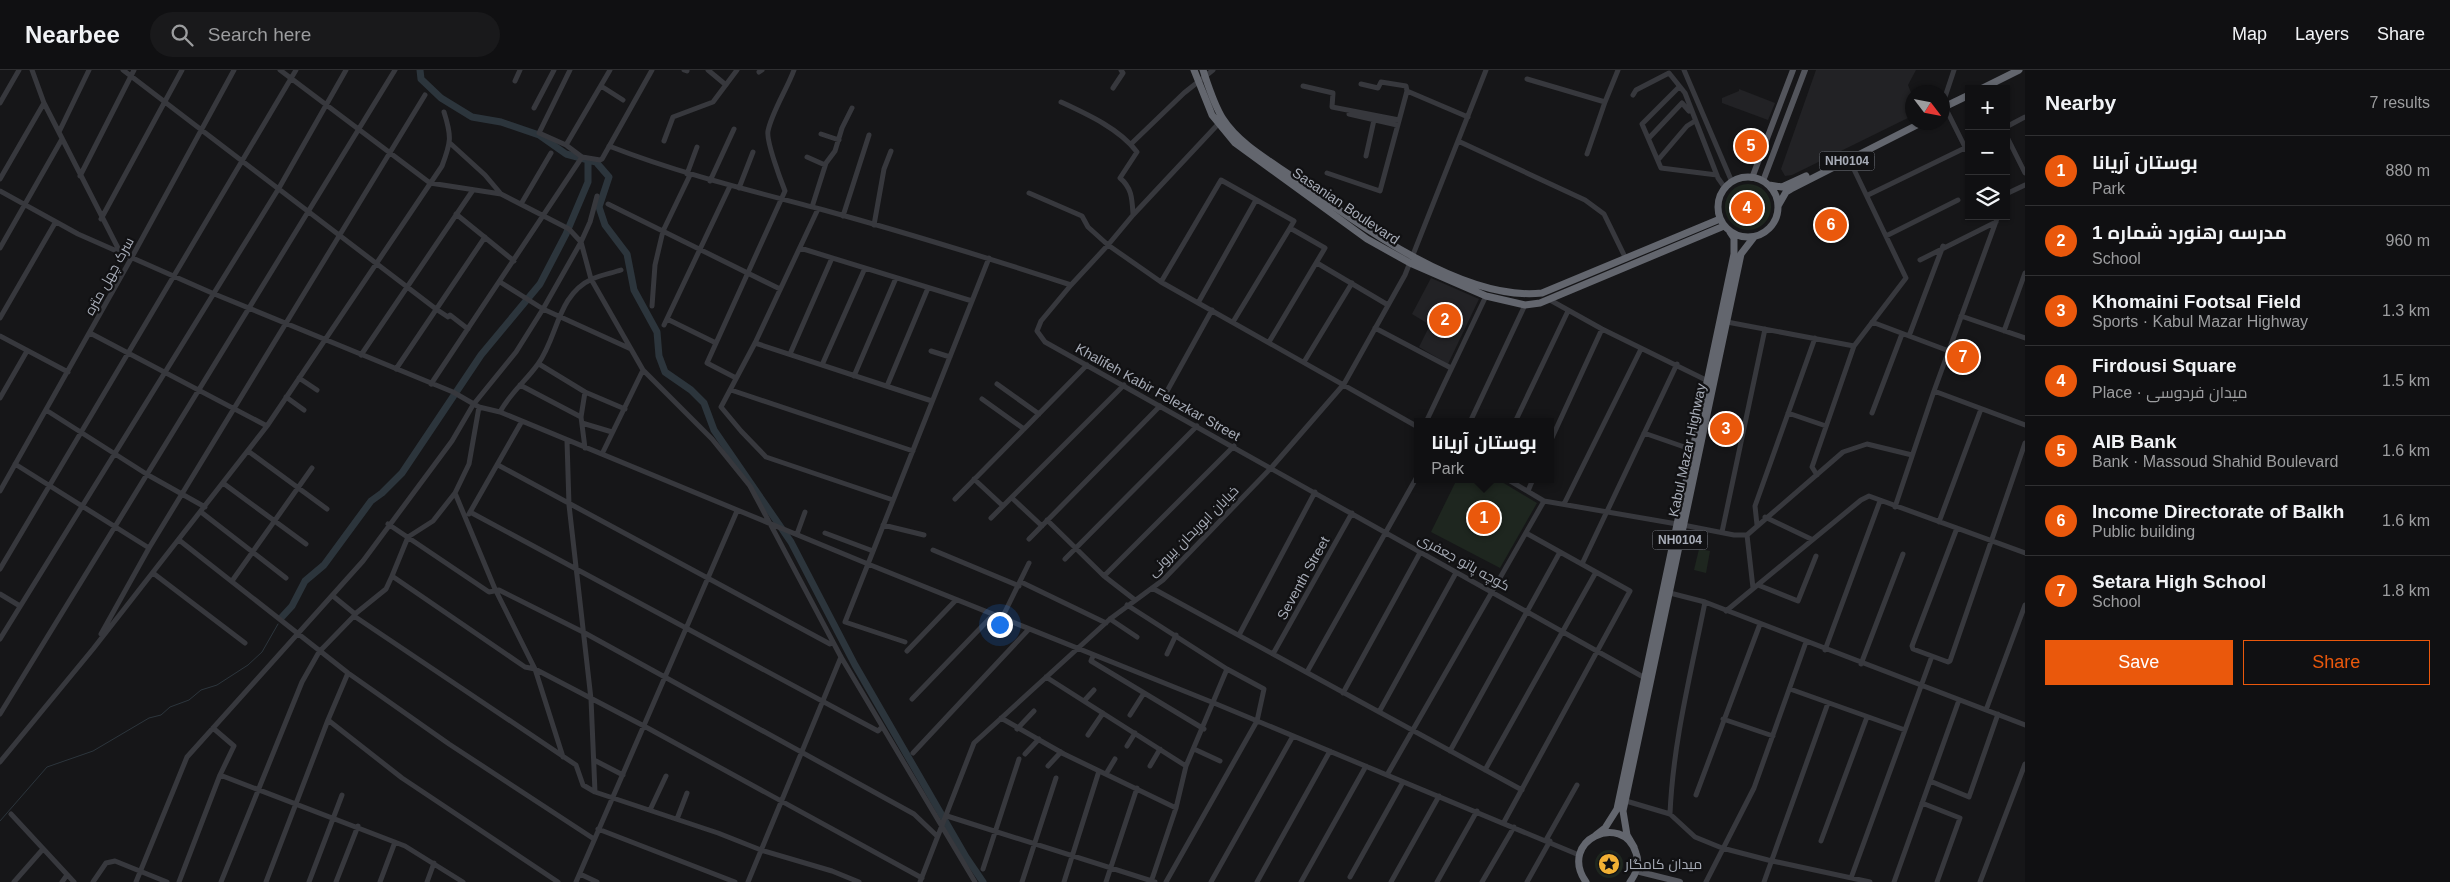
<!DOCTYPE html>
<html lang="en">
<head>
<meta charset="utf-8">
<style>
  :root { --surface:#101012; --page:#19191b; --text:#f1f3f6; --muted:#9c9d9f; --line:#303032; --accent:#ea580c }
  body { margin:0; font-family:Arial,Cairo,sans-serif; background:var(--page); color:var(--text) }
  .controls { position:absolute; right:15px; top:15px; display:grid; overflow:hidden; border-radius:0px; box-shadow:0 1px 4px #0004 }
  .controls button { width:45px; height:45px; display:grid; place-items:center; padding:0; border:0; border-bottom:1px solid var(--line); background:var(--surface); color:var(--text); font:25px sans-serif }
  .compass { position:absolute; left:1905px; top:15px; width:45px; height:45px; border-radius:50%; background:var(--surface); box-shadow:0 1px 4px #0004; rotate:122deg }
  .you { position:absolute; left:999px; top:554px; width:18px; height:18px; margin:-12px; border:4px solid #fff; border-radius:50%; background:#1a73e8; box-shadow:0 0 0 8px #1a73e833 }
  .badge { display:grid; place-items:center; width:32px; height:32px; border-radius:50%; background:var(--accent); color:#fff; font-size:16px; font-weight:700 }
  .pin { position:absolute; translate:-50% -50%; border:2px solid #fff; box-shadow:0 1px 5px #0006 }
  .popup { position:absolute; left:1414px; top:348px; width:140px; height:65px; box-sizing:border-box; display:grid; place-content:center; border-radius:0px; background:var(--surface); filter:drop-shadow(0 1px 4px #0005); font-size:16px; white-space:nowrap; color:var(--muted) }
  .popup b { font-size:19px; color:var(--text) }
  .popup::after { content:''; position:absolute; left:50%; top:100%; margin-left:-10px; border:10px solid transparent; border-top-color:var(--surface) }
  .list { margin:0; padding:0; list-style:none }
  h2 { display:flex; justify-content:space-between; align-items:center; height:65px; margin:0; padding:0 20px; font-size:21px }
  h2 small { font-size:16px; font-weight:400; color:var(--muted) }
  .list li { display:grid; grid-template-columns:32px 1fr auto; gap:15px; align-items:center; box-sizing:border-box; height:70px; padding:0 20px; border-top:1px solid var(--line) }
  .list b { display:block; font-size:19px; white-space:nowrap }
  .list p { margin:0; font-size:16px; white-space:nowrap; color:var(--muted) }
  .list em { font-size:16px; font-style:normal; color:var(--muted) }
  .actions { display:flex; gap:10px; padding:15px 20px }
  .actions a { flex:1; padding:11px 0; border:1px solid var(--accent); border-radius:0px; text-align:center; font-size:18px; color:var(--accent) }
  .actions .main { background:var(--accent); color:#fff }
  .icon { flex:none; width:28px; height:28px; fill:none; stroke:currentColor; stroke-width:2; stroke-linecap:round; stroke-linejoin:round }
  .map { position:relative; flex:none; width:2025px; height:812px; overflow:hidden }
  header { display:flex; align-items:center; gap:30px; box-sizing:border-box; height:70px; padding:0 25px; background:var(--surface); border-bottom:1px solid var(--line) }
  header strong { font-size:24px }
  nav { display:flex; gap:28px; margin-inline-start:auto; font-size:18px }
  .search { width:350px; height:45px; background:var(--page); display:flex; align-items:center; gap:12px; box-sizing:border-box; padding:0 18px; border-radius:28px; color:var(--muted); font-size:19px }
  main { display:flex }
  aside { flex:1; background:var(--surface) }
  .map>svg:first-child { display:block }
  .built { fill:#222225 }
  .green { fill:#1e261f }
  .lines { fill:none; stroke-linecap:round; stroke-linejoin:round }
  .stream { stroke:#2c353c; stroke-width:1 }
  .river { stroke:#2c353c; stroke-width:7 }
  .minor { stroke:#37383d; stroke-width:5 }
  .major { stroke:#53555c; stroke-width:6 }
  .highway { stroke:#63666e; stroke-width:7 }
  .labels { text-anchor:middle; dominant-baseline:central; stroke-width:4.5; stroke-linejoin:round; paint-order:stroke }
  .shield { fill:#111113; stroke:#7b7e86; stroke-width:1 }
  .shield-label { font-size:12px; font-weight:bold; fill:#a8adb8 }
  .street-label { font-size:14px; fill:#a8adb8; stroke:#111113 }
  .poi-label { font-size:14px; fill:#a8adb8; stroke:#111113; text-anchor:start }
</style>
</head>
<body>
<header>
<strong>Nearbee</strong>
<div class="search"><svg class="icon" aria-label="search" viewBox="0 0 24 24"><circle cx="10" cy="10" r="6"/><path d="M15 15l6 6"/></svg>Search here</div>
<nav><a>Map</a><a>Layers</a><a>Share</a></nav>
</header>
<main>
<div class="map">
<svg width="2025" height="812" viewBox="0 0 2025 812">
  <rect width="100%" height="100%" fill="#161618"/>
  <!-- built -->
  <path class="built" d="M1816,0H1916L1908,15L1912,25V46L1792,105L1785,106L1781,99Z
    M1739,19L1775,33L1768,50L1722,33V28L1739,21Z
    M1431,208L1479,229L1448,294L1419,277L1430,255L1412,244Z"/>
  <!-- green -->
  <path class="green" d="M1725 137a23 23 0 1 1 46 0a23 23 0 1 1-46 0Z
    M1457,409H1497L1537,433L1500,498L1431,462Z
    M1699,479L1710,481L1706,503L1694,500Z
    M1595 794a14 14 0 1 1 28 0a14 14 0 1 1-28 0Z"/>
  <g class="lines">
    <!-- stream -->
    <path class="stream" d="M0,751L47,697L93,681L149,648L161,645L170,637L189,630L201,620L217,615L248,595L262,582L278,554"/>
    <!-- river -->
    <path class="river" d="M420,0L421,9L441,28L472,47L501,52L539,65L566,84L596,92L609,107L599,137L605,155L627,184L634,220L657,262L659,286L665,302L691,320L704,333L714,360L791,472L855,595L966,787L983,812
      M281,548L292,536L305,511L324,495L371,431L382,423L402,403L481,285L540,214L566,164L588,112V91"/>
    <!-- minor -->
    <path class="minor" d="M32,0L44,33L120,182
      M123,0L436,239L448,247L450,245L468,259
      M280,0L430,113L501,124L569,159L581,172L591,209L643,300L712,369L750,416L841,587L975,812
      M684,0L687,1
      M708,0L726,15
      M1684,0L1732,112
      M759,2L762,0
      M1527,9L1605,32L1618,0
      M515,11L520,0
      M1361,14L1378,18L1381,12L1406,16L1407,21L1468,47
      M601,16L623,30
      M1303,16L1333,23L1332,37L1399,50
      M1679,17L1642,54L1661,98L1717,105
      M1113,18L1123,3L1121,0
      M1633,25L1636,20L1669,3L1685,23L1718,108L1725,118
      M1061,32C1087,44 1120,59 1137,82L1120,108C1132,118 1132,129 1133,144
      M0,33L19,0
      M1942,36L1954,0
      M534,38L554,0
      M1947,41L1969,85
      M1349,44L1397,55
      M2006,57L2025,47
      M59,62L89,0
      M821,64L839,70
      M2006,65L2025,103
      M1649,68L1682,33L1689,41
      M664,71L673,47L713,32L737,0
      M1458,71L1585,130L1604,144L1626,189
      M451,74L485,105L501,124
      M1131,74L1184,23L1213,0
      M566,75L610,0
      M609,76C678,103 748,120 820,139C904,162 988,188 1071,215L1108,175L1133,145L1221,51
      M1587,84L1605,32
      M1366,86L1374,50
      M582,87L600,90L602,89L652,0
      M807,87L825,95
      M1658,90L1687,56L1695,51
      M1327,103L1380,121L1407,21
      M687,104L697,77
      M80,106L134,0
      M0,109L44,33
      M710,111L734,59
      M739,118L753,82
      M0,121L78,164L212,223L453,322L479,337L500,342L868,494L845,552L905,572
      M1029,123L1082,146L1088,157L1108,175L1161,212L1418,357
      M2006,124L2025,115
      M1868,125L1969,76
      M521,134L551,83
      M608,134L780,219
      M812,137L826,93L835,81L842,58L852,38
      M818,139L755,273L721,337L741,361L766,387L893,430
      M456,144L514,191
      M843,146L869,65
      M101,149L182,0
      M874,155L884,99L891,81
      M1886,166L1958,130
      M0,178L62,69
      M800,178L972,231
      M989,188L868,494L1214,633L1579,785
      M1920,190L1996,152
      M1317,193L1388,235
      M500,212L543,239L631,279
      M1161,212L1221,110L1294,151L1290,158L1325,178L1269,272
      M1071,215L1041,251L1037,261L1045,272L1645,608
      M1550,230L1602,259L1708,311
      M1198,233L1256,130
      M652,236L655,195L663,161L690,105
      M1961,246L2025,268
      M0,248L55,153
      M667,249L716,273
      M1233,252L1290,158
      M1727,252L1854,276
      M1872,252L1949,281
      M664,255L730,116
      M1375,258L1451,298
      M2004,261L2025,203
      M90,263L267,356
      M0,266L68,302
      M1909,266L1943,176
      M755,273L932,331
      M931,281L950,287
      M790,284L832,188
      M361,285L473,120
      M1304,292L1352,213
      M539,294L585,322L625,339
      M822,295L865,198
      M396,299L485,167
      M854,306L896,208
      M299,308L317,320
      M736,308L707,293L785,121C781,111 766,71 768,61C772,42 787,19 794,0
      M431,314L582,87L566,75L539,63L570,0
      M997,314L1039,344
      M520,315L581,347
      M887,316L928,218
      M731,320L913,381
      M1934,321L2025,355
      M1166,323L1212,240
      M286,327L304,340
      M0,328L27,281
      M982,329L1024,359
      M479,337L469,394L455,423L495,519L535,599L563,687
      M46,340L148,405L205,437
      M500,342C510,323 526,311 538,294C558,267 557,225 592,209C601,205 612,203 621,200
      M1788,343L1826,356
      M1872,343L1902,264
      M1426,352L1486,226
      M1470,352L1525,235
      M1515,352L1568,241
      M582,353L612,362
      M1644,363L1693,380
      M567,371L569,435L591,629L595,722
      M1550,372L1602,259
      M585,378L581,347L585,322
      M248,381L327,439
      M602,384L643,300
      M15,394L149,478
      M498,395L830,574L833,573
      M1817,405L1812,397L1854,276L1906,208L1849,89
      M974,409L1003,436
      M1507,409L1544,431L1677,454
      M223,413L306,474
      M0,421L132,187L234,0
      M1528,421L1533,409
      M1012,428L1042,456
      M955,429L1087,295
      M1564,434L1641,279
      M1895,437L1934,321L1998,146
      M201,442L286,508
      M470,442L878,661L881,658
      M469,444L522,351
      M1765,447L1811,469
      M991,448L1124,315
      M1047,450L1104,506L1135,530
      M1939,452L1981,339
      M388,454L489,522L499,520L583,562L914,744L937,766
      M883,455L924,465
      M1683,455L1734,465H1747L1843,382L1867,374L1912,385
      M1757,455L1755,436L1815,268
      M1957,458L1912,576L1913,579L1948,592L1950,591L2025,373
      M1722,462L1765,259
      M825,463L873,481
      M797,464L805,442
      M1747,465L1753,518
      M1029,469L1160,336
      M179,470L348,603L449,674L594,769
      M933,480L1019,516
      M1065,489L1197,356
      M1582,494L1677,294
      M0,499L296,0
      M153,503L245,573
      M392,506L408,467L433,451L455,423
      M1104,506L1234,376
      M232,511L312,398
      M1021,512L1106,553
      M1758,515L1798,531L1816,486
      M1152,518L1522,720
      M1666,522L1705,532L2025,655
      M0,524L20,536
      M333,526L355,544L354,546L576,695L583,715L595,722L718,763L761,780L832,801L859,812
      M1127,535L1227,599L1186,696L1176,738L1151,812
      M1726,541L1861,430L1869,426L2025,483
      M355,544L386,519L392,506L525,597L535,599L644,656L922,808
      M1002,548L1029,493
      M1110,549L1137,567
      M101,564L149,478L425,25
      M1239,565L1315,422
      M0,569L279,118L346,0
      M1825,580L1880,431
      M907,581L956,530
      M1167,584L1176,565
      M1273,584L1352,443
      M1093,586L1091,591L1204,659
      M1861,594L1903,484
      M1307,602L1418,405
      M1046,607L1186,696
      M1790,619L1905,660
      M1343,623L1421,481
      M912,629L993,545
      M1084,631L1094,620
      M1986,640L2025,535
      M1379,642L1457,501
      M0,644L395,0
      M1130,645L1144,623
      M1001,648L1064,684L1176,738
      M1723,649L1773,666
      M328,650L402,708L558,812
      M1017,659L1034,641
      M1088,665L1103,643
      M1127,676L1135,663
      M1194,679L1220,691
      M1450,681L1560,482
      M913,683L1029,559
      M1025,684L1039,669
      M594,690L623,705
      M0,692L93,579L267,356L442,96C451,72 452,67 444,42
      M1048,696L1061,682
      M1150,696L1160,679
      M1485,700L1596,502
      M1106,704L1115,689
      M220,705L405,776L463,812
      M1387,705L1544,431
      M1930,711L1969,727L1998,644
      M1696,725L1760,554
      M1626,731L1670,744L1695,767L1722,778L1768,790L1870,812
      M1922,733L1960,748L1937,812
      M650,740L666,706
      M11,744L74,812
      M1670,744C1673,672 1691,603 1705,532
      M947,746L1155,812
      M677,749L687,723
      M1504,752L1630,521L1526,463
      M598,759L735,812
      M1546,770L1577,715
      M1821,771L1867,647
      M983,799L1019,689
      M580,804L597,812
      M1350,807L1403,712
      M1851,808L1932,586
      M14,812L43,779
      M62,812L67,805
      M93,812L106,793L115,791L167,812
      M136,812L187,687L363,491L452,371L473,335L516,282L543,239L581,172L590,152L597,126
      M179,812L220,705L234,676L213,658
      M221,812L302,612L319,582L354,546
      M266,812L328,650L348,603
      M309,812L342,725
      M336,812L358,756
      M380,812L395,772
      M427,812L434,793
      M576,812L737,441
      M748,812L841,587
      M920,812L974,673L1110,549L1163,510L1271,398L1344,314L1405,205L1486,0
      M1022,812L1056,708
      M1064,812L1099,701
      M1106,812L1137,718
      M1166,812L1257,651L1264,619L1227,599
      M1211,812L1293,666
      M1257,812L1330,681
      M1301,812L1366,696
      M1391,812L1439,726
      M1437,812L1477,741
      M1482,812L1514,757
      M1527,812L1550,771
      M1706,812L1754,718L1806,572
      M1764,812L1828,633
      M1894,812L1959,630
      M1980,812L2025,694"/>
    <!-- major -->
    <path class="major" d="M1752,108L1793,0
      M1763,111L1805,0
      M1636,801L1680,812"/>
    <!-- highway -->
    <path class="highway" d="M1194,0L1212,45L1235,73L1367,169L1410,193L1486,226L1525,235L1540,233L1724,156
      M1203,0C1208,15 1214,35 1223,49C1239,74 1270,91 1293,107C1355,152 1462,232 1542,223L1720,149
      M1981,19L2019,0
      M1942,38L1969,25
      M1718 137a30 30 0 1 1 60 0a30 30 0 1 1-60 0Z
      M1769,115L1782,117L1806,106
      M1778,136L1786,122L1791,119L1923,52
      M1596,765L1605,758L1617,739L1734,184V168L1730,162
      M1634,777L1627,765L1623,741L1741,184L1754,167
      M1586,812C1557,770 1623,741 1636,783C1640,793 1636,804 1630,812"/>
  </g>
  <!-- icons -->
  <defs>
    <g id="sight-disc" transform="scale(1.125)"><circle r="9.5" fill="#f2b134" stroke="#111113"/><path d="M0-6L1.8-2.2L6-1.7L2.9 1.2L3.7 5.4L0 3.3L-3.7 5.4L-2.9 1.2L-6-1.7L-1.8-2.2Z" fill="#111"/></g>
  </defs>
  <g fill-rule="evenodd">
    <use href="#sight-disc" x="1609" y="794"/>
  </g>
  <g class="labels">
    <!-- shield labels -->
    <g class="shield">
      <rect x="1819.5" y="81.5" width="55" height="19" rx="4"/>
      <rect x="1652.5" y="460.5" width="55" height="19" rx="4"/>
    </g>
    <g class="shield-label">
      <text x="1847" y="91">NH0104</text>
      <text x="1680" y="470">NH0104</text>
    </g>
    <!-- street labels -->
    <g class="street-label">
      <text transform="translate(1346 136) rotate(34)">Sasanian Boulevard</text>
      <text transform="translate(109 206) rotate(-61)">سرک چهل متره</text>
      <text transform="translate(1158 322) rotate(29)">Khalifeh Kabir Felezkar Street</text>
      <text transform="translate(1687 380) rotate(-78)">Kabul Mazar Highway</text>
      <text transform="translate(1193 461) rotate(-45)">خیابان ابوریحان بیرونی</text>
      <text transform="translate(1464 492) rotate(29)">کوچه پاتو جعفری</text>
      <text transform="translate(1303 508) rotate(-61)">Seventh Street</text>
    </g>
    <!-- poi labels -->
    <g class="poi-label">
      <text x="1625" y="794">میدان کامگار</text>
    </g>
  </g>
</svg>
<div class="controls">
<button>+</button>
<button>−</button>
<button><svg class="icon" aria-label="layers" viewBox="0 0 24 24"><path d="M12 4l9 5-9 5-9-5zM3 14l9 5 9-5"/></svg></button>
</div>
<svg class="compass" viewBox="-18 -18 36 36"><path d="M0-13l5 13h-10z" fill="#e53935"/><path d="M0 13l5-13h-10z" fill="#9c9d9f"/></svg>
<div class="you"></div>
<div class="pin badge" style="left:1484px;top:448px">1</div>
<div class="popup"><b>بوستان آریانا</b>Park</div>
<div class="pin badge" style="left:1445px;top:250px">2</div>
<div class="pin badge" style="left:1726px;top:359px">3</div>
<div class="pin badge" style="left:1747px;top:138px">4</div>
<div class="pin badge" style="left:1751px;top:76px">5</div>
<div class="pin badge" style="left:1831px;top:155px">6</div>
<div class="pin badge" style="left:1963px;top:287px">7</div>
</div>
<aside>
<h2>Nearby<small>7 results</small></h2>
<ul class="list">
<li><span class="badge">1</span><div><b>بوستان آریانا</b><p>Park</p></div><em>880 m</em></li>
<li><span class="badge">2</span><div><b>مدرسه رهنورد شماره 1</b><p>School</p></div><em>960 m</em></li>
<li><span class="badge">3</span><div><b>Khomaini Footsal Field</b><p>Sports · Kabul Mazar Highway</p></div><em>1.3 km</em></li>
<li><span class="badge">4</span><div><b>Firdousi Square</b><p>Place · میدان فردوسی</p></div><em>1.5 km</em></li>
<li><span class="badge">5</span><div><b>AIB Bank</b><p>Bank · Massoud Shahid Boulevard</p></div><em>1.6 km</em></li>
<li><span class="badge">6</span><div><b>Income Directorate of Balkh</b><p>Public building</p></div><em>1.6 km</em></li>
<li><span class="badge">7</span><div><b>Setara High School</b><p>School</p></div><em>1.8 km</em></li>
</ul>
<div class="actions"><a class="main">Save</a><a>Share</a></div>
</aside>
</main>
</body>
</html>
